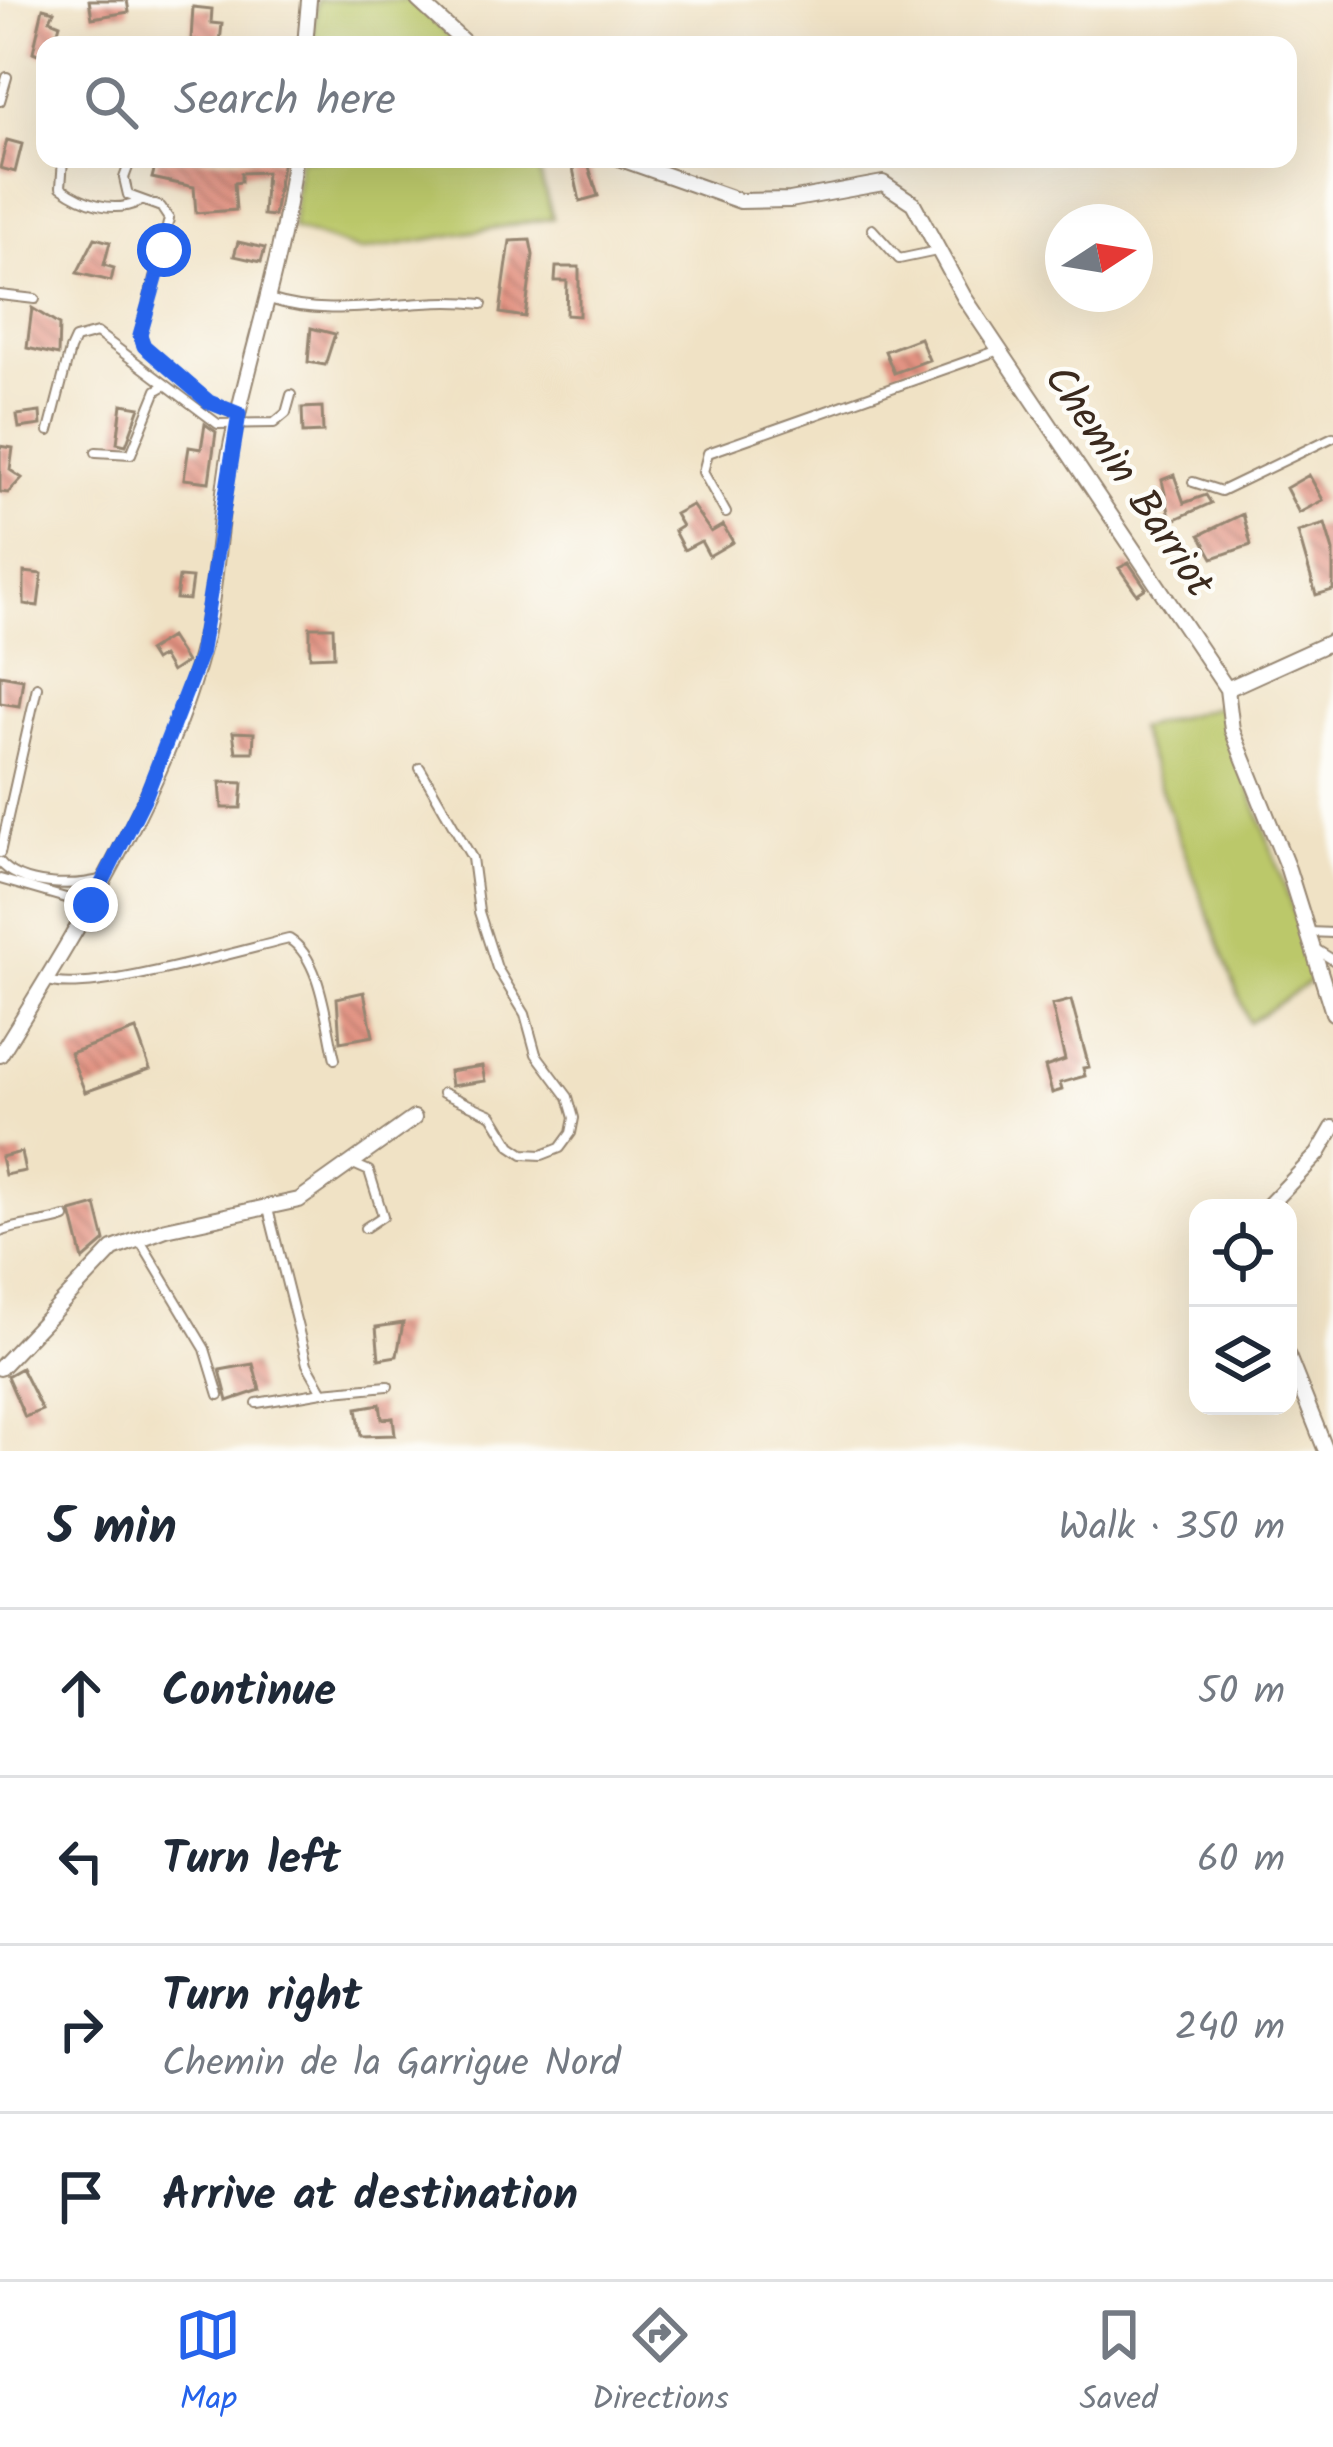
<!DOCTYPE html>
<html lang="en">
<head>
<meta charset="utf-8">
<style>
  :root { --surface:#fff; --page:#f2f2f3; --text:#1f2937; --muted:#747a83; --line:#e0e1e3; --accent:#2563eb }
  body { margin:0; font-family:Kalam,sans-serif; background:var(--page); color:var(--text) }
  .controls { position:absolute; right:36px; bottom:36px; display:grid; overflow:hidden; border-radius:24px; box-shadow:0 12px 48px #0002 }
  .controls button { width:108px; height:108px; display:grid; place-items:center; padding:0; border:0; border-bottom:3px solid var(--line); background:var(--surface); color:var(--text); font:60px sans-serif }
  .compass { position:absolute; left:1045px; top:204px; width:108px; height:108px; border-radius:50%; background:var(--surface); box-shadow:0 12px 48px #0002; rotate:78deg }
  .stop { position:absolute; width:36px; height:36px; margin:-27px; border:9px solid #2563eb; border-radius:50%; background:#fff }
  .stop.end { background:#2563eb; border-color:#fff; box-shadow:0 3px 12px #0008 }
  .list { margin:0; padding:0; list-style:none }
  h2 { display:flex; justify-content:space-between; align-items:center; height:156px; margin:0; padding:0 48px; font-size:51px }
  h2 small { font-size:39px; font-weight:400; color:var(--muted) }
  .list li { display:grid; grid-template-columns:78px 1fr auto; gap:36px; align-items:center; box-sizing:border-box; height:168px; padding:0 48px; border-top:3px solid var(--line) }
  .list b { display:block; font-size:45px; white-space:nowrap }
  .list p { margin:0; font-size:39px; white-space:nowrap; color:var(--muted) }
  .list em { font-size:39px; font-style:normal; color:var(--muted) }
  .icon { flex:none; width:66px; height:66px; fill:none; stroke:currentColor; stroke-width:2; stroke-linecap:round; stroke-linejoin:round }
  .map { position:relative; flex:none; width:1333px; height:1451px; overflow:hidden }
  .search { position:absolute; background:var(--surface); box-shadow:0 12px 48px #0002; left:36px; right:36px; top:36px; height:132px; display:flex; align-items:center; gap:30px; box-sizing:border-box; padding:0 42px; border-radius:24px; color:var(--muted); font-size:45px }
  .sheet { height:828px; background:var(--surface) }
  nav { display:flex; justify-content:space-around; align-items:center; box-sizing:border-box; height:168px; border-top:3px solid var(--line); background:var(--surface); font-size:33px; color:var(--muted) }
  nav a { display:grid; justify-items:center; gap:6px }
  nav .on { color:var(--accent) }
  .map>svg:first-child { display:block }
  .green { fill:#bbc86a; stroke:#7b7944; stroke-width:3 }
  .building { fill:url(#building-back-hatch) }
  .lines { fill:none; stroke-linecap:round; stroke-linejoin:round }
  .service-casing { stroke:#968672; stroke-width:12 }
  .minor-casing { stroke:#968672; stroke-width:18 }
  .service { stroke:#fff; stroke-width:8 }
  .minor { stroke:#fff; stroke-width:14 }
  .route { stroke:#2563eb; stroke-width:15 }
  .labels { text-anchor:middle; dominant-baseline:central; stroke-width:9; stroke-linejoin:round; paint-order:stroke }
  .street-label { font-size:42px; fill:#3b2a1e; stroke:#fdfcf7 }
</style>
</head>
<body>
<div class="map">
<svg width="1333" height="1451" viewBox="0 0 1333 1451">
  <defs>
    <pattern id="building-back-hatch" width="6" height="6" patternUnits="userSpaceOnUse" patternTransform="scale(3)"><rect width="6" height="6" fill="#e29281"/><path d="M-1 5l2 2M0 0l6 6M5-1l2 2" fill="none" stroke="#b87769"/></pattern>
  </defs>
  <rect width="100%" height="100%" fill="#fdfcf7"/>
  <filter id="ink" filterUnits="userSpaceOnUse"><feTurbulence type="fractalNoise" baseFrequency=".00833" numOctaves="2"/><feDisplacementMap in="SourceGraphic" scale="24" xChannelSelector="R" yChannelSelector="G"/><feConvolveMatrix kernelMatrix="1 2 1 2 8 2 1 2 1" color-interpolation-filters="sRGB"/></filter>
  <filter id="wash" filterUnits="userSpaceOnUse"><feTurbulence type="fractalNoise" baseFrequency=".004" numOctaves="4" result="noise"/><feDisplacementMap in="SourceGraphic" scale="48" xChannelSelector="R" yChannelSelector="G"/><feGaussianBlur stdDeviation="2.7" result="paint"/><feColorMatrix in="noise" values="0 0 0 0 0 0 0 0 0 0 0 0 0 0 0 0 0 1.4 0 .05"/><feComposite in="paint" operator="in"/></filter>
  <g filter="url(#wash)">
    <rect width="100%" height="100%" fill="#f0e2c5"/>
    <!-- green -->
    <path class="green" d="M317,0H411L459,45H312Z
      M299,159H535L553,218L360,251L292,228Z
      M1220,706L1317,977L1249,1023L1138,728Z"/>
    <g id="blocks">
      <!-- building -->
      <path class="building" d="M89,0H127L129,12L92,18Z
        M193,7L212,9L211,23L222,24L220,42L191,40Z
        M43,8L54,11L50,20L60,24L54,45H45V57L33,52Z
        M7,140L22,144L15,172L0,168Z
        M157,159H283L274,216L263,215L266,172L241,173V182L234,183L236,210L196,213L194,187L152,178Z
        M587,161L598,196L580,201L572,164Z
        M95,238L110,242L104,265L114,268L111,281L77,273Z
        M530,240L533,255L525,317L500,313L510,241Z
        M238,242L265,248L261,262L234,256Z
        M556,267H579V316L566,315L567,281H555Z
        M32,308L59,325L58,355L27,348Z
        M311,328L335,334L325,365L308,362Z
        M920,338L929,360L894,373L885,351Z
        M122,404L140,407L126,445L117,443Z
        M322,407L323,432L303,433L302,408Z
        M40,412L41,425L19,428L17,415Z
        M205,424L216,432L209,482L184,479L189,447L201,449Z
        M0,446L13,448L10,470L22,478L8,493L0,492Z
        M1174,475L1184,503L1206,495L1211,503L1171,521L1162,480Z
        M1309,475L1323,500L1299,513L1286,488Z
        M692,505L711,532L723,525L733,542L709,556L701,541L684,550L674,531L682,526L675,514Z
        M1243,514L1251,545L1213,558L1200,535Z
        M1325,524L1333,551V590L1316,595L1298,532Z
        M1129,563L1146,588L1137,594L1119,568Z
        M24,572L42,574L38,606L24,604Z
        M179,577L192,578L189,600L176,599Z
        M310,627H333L334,656L310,657Z
        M170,637L186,662L171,672L162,656L154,661L148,651Z
        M0,675L23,679L19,706L0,703Z
        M233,732L254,733L253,752H236Z
        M220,782L243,783L241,808H222Z
        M364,992L373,1036L340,1042L337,998Z
        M1071,1000L1089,1067L1083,1068L1085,1076L1060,1083L1062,1090L1052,1093L1045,1067L1065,1060L1052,1005Z
        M136,1030L150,1069L85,1092L70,1053Z
        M482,1066L485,1081L451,1086L449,1071Z
        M21,1152L25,1171L5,1175L1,1157Z
        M96,1205L105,1241L83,1260L71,1212Z
        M403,1323L397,1356L379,1359L376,1327Z
        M253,1364L260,1390L228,1401L220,1370Z
        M21,1368L42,1410L25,1417L7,1376Z
        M380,1404L382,1419L393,1418L395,1435L361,1436L357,1408Z"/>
    </g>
  </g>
  <g filter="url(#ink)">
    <use href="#blocks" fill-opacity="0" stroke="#968672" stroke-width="3"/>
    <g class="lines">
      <!-- service casing -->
      <g class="service-casing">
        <path id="service" d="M0,101L7,77
          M63,159L61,187C83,203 113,214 138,202
          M131,159L124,178L128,195L161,207L169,219L140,335L144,346L209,402L237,414
          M872,229L899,259L937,251
          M0,295L35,299
          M269,299C340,322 409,295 482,304
          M49,431L70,350L75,339L97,333L218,424L274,423L286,413L291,395
          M96,452L131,454L157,390L166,385
          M1193,482L1221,491L1333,437
          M726,513L703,472L708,453L999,350
          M420,768L472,858L479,912L497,968L525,1014L536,1054L568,1097L574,1118L571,1133L560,1148L542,1155L523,1154L511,1146L492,1115L443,1093
          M0,853L37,687
          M0,862C21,887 74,887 103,879
          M0,879L90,905
          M1309,932L1333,933
          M1317,950L1333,960
          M46,980C81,997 242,950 289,939C322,959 326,1024 335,1059
          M351,1163L369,1171L383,1216L365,1228
          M268,1209L307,1364L323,1392L388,1386
          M0,1232C23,1223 43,1225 65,1217
          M139,1239L205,1349L219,1395
          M257,1403L323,1392"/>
      </g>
      <!-- minor casing -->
      <g class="minor-casing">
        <path id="minor" d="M418,0L467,45
          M305,45L309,0
          M621,159L740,201L790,200L883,183L913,203L964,297L1227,689L1232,730L1288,869L1333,1013
          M1227,689L1333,641
          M0,1055C75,933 166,789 202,649C218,585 218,517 230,451C249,353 284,260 294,159
          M1266,1208L1318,1154L1333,1128
          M1288,1356L1326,1451
          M0,1368L113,1249L166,1229L299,1200L414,1118"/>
      </g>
      <!-- service -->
      <use href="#service" class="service"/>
      <!-- minor -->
      <use href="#minor" class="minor"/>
    </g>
  </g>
  <g class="lines" filter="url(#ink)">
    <!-- route -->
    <path class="route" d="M91,905L146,795L200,656L239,414L209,402L144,346L140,335L164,250"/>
  </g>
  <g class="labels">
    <!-- street labels -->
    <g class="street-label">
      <text transform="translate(1128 482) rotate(56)">Chemin Barriot</text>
    </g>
  </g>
</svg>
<div class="controls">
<button><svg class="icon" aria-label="locate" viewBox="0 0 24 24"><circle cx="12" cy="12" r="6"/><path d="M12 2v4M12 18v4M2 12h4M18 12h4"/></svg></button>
<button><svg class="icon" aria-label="layers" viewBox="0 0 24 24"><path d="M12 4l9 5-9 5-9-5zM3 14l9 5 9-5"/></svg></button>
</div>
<svg class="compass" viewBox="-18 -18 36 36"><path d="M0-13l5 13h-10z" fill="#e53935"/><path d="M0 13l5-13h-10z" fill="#747a83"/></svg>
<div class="stop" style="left:164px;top:250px"></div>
<div class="stop end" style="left:91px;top:905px"></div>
<div class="search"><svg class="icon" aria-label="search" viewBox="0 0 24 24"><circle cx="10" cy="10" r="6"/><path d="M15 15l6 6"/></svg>Search here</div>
</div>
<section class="sheet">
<h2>5 min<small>Walk · 350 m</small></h2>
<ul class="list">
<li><svg class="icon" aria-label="ahead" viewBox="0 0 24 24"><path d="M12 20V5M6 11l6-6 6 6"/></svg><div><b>Continue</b></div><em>50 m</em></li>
<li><svg class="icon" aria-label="left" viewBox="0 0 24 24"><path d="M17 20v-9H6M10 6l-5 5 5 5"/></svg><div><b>Turn left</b></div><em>60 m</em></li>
<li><svg class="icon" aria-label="right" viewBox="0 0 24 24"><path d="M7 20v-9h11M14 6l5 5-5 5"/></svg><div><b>Turn right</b><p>Chemin de la Garrigue Nord</p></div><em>240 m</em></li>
<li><svg class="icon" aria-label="arrive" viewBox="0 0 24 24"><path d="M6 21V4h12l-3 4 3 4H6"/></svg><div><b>Arrive at destination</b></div></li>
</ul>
</section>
<nav>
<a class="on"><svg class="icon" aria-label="map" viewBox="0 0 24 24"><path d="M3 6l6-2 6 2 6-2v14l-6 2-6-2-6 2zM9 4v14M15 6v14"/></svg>Map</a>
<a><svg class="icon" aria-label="directions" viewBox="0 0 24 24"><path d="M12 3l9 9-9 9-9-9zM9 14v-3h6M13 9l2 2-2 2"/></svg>Directions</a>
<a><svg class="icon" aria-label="saved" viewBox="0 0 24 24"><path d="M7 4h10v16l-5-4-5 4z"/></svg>Saved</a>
</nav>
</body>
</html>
